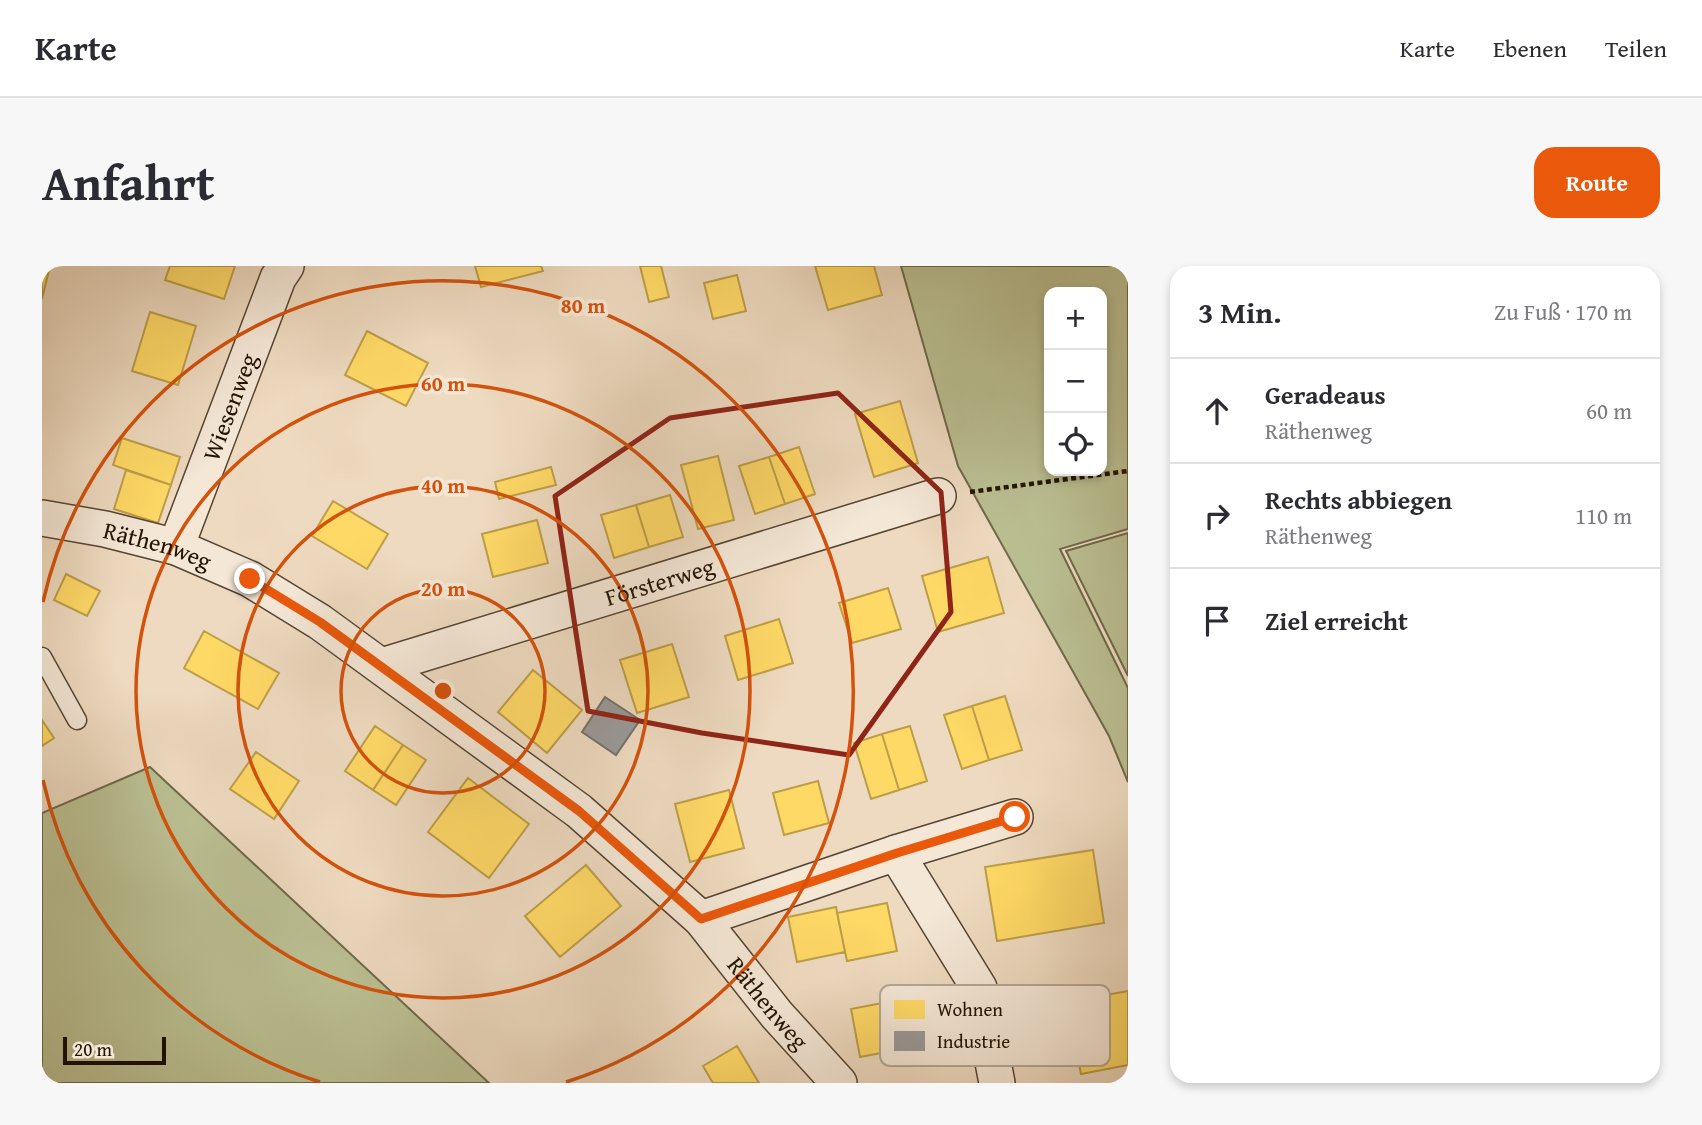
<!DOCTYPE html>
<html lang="de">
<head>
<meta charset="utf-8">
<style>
  :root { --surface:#fff; --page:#f7f7f7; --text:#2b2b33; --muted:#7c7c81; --line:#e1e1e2; --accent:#ea580c }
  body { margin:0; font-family:"Gentium Book Plus",serif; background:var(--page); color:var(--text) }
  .controls { position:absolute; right:21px; top:21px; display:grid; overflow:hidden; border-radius:14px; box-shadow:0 4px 10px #0003 }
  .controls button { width:63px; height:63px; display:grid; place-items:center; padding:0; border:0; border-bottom:2px solid var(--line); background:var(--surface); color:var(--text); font:35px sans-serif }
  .scale { position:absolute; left:21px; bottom:18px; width:103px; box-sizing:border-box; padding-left:7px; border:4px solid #231302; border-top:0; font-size:19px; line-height:24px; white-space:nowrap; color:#231302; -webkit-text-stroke:5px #f4e7d6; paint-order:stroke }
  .stop { position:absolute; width:21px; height:21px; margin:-16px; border:5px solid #ea580c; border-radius:50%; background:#fff }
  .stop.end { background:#ea580c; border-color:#fff; box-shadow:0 2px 7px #0008 }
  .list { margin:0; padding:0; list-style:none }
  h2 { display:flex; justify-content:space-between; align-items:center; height:91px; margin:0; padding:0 28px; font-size:30px }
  h2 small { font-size:23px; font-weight:400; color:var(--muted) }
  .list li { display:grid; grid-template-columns:46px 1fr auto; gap:21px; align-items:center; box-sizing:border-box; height:105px; padding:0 28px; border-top:2px solid var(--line) }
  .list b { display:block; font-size:26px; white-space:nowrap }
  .list p { margin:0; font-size:23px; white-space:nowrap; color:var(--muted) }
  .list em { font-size:23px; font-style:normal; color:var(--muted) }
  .icon { flex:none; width:38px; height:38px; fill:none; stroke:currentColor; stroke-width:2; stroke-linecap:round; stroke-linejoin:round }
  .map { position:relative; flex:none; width:1086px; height:817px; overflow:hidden; border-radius:21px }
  header { display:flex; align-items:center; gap:42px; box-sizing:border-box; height:98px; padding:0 35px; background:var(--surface); border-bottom:2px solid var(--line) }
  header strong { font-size:33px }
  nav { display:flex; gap:38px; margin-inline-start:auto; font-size:24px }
  .intro { display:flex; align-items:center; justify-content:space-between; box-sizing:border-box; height:168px; padding:0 42px }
  h1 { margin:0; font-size:49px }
  .button { padding:18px 32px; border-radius:21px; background:var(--accent); color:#fff; font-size:24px; font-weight:700 }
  main { display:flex; gap:42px; padding:0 42px }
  aside { flex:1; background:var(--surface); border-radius:21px; box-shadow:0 4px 10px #0003 }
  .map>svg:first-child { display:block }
  .green { fill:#babf92; stroke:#6e694a; stroke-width:2; fill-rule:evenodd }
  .homes { fill:#ffd966; stroke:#bd9e48; stroke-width:2 }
  .industry { fill:#999; stroke:#76716c; stroke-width:2 }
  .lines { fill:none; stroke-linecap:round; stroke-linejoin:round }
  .service-casing { stroke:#564532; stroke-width:21 }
  .minor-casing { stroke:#564532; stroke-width:38 }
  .path { stroke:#231302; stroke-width:4.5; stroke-dasharray:5 3.5; stroke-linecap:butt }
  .service { stroke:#f4e7d6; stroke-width:18 }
  .minor { stroke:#f4e7d6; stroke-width:35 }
  .route { stroke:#ea580c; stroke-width:9 }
  .marked { fill:none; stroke:#8f2418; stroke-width:5; stroke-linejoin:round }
  .ring { fill:none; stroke:#d4520b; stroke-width:3.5 }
  .labels { text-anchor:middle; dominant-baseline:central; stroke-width:7; stroke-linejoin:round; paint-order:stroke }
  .street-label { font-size:24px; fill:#231302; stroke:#f4e7d6 }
  .key { fill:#f4e7d6; stroke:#b5a796; stroke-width:2 }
  .key-label { font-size:19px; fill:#231302 }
  .centre { fill:#d4520b; stroke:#f4e7d6; stroke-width:3.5 }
  .ring-label { font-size:21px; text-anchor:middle; font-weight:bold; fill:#d4520b; stroke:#f4e7d6; stroke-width:7; stroke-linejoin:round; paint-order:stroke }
</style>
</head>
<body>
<header>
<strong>Karte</strong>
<nav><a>Karte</a><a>Ebenen</a><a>Teilen</a></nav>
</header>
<div class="intro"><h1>Anfahrt</h1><a class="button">Route</a></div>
<main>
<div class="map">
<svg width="1086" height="817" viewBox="0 0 1086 817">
  <rect width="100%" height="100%" fill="#eedac0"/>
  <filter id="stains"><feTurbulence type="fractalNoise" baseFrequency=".00286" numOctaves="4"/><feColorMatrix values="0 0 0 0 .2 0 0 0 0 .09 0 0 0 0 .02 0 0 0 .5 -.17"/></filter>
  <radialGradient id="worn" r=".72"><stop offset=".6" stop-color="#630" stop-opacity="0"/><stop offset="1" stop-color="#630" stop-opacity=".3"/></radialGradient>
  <!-- green -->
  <path class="green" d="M859,0H1086V263L1018,283L1086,422V516L1067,470L916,200ZM1007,26H1060V205H1007Z
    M1086,267V410L1024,285Z
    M108,501L447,817H0V547Z"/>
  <!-- homes -->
  <path class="homes" d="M0,0H8L0,33Z
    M128,0H193L182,33L123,14Z
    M433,0H499L501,5L439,21Z
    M598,0H619L627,31L607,36Z
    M773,0H832L840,29L786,44Z
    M695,9L704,45L671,53L662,17Z
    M108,46L154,60L136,119L90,105Z
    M325,65L386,97L364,140L303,109Z
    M858,135L876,197L832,211L813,148Z
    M80,172L138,191L129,219L71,199Z
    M757,181L773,228L743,238L727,191Z
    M676,190L692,254L656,263L639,199Z
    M727,191L743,238L713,248L697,200Z
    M509,201L514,219L457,233L453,216Z
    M84,204L129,219L116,257L72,243Z
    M628,229L641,271L607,281L594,239Z
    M291,235L346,268L325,303L270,270Z
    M594,239L607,281L572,292L559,249Z
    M495,254L506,297L451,311L440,268Z
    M946,291L962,347L896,366L880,310Z
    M24,308L58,325L45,350L12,334Z
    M846,322L859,363L810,377L797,337Z
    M737,353L751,397L696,414L683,370Z
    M162,365L237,407L216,443L142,402Z
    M630,378L647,431L595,447L578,394Z
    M491,404L540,444L505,487L456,446Z
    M963,430L980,484L947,494L930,440Z
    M930,440L947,494L920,503L902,449Z
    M0,454L12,472L0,480Z
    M333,460L361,479L331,524L303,505Z
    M868,460L885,515L857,524L840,468Z
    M840,468L857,524L829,533L812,477Z
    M361,479L384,494L354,539L331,524Z
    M214,486L257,515L232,553L188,523Z
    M426,512L487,558L447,612L386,566Z
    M776,515L787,557L742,569L731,527Z
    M687,524L702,582L648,596L633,538Z
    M1051,584L1062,657L955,675L943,601Z
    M544,599L579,640L518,691L483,650Z
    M845,637L855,685L805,695L795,647Z
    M794,641L803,686L755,696L746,651Z
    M1086,725V799L1039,808L1025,736Z
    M856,734L866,782L818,791L809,743Z
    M695,780L717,817H671L661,800Z"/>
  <!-- industry -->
  <path class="industry" d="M563,431L598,454L574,489L540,466Z"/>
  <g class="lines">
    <!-- service casing -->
    <g class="service-casing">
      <path id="service" d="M0,391L35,454"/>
    </g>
    <!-- minor casing -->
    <g class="minor-casing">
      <g id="minor">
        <path id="s1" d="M0,252L63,263L134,281L208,313L278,356L537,545L659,653L735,749L797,817"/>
        <path id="s2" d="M134,281L236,12L244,0"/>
        <path id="s3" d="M340,400L896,230"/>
        <path d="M854,587L937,722L955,817"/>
        <path d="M659,653L854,587L973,551"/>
      </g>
    </g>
    <!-- path -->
    <path class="path" d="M928,226L1086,205"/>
    <!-- service -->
    <use href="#service" class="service"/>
    <!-- minor -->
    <use href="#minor" class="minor"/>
  </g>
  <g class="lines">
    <!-- route -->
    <path class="route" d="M208,313L278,356L537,545L659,653L855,587L973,551"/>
  </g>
  <!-- marked area -->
  <path class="marked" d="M796,127L899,226L909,346L807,489L660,467L546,445L513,230L628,152Z"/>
  <!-- distance rings -->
  <g class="ring">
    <circle cx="401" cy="425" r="102"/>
    <circle cx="401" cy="425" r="205"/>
    <circle cx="401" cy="425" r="307"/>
    <path d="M278 816A410 410 0 0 1 1 514M1 336A410 410 0 1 1 524 816"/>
  </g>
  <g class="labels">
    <!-- street labels -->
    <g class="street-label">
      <text stroke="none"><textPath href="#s2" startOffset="150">Wiesenweg</textPath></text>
      <text stroke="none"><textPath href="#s1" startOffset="119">Räthenweg</textPath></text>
      <text stroke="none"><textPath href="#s3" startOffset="290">Försterweg</textPath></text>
      <text stroke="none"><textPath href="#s1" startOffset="891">Räthenweg</textPath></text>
    </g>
  </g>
  <!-- legend -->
  <rect x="838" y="719" width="230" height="81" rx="10" class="key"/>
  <rect x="852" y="734" width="31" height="19" fill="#ffd966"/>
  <rect x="852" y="765" width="31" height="20" fill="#999"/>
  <g class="key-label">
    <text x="895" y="750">Wohnen</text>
    <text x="895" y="782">Industrie</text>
  </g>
  <circle cx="401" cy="425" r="10" class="centre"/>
  <g class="ring-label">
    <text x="541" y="47">80 m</text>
    <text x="401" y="125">60 m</text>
    <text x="401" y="227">40 m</text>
    <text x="401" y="330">20 m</text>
  </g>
  <rect width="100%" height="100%" filter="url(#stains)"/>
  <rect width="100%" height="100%" fill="url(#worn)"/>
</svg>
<div class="controls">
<button>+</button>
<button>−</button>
<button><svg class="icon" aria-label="locate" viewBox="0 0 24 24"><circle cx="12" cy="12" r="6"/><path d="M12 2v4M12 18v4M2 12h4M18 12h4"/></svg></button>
</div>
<div class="scale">20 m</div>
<div class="stop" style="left:973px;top:551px"></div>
<div class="stop end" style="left:208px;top:313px"></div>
</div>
<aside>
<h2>3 Min.<small>Zu Fuß · 170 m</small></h2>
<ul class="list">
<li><svg class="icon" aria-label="ahead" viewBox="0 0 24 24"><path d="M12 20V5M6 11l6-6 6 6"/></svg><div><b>Geradeaus</b><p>Räthenweg</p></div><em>60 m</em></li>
<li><svg class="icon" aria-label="right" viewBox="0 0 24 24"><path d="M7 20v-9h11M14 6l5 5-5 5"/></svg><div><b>Rechts abbiegen</b><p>Räthenweg</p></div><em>110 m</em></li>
<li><svg class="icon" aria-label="arrive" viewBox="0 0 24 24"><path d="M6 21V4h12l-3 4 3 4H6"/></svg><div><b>Ziel erreicht</b></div></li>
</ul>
</aside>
</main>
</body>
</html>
